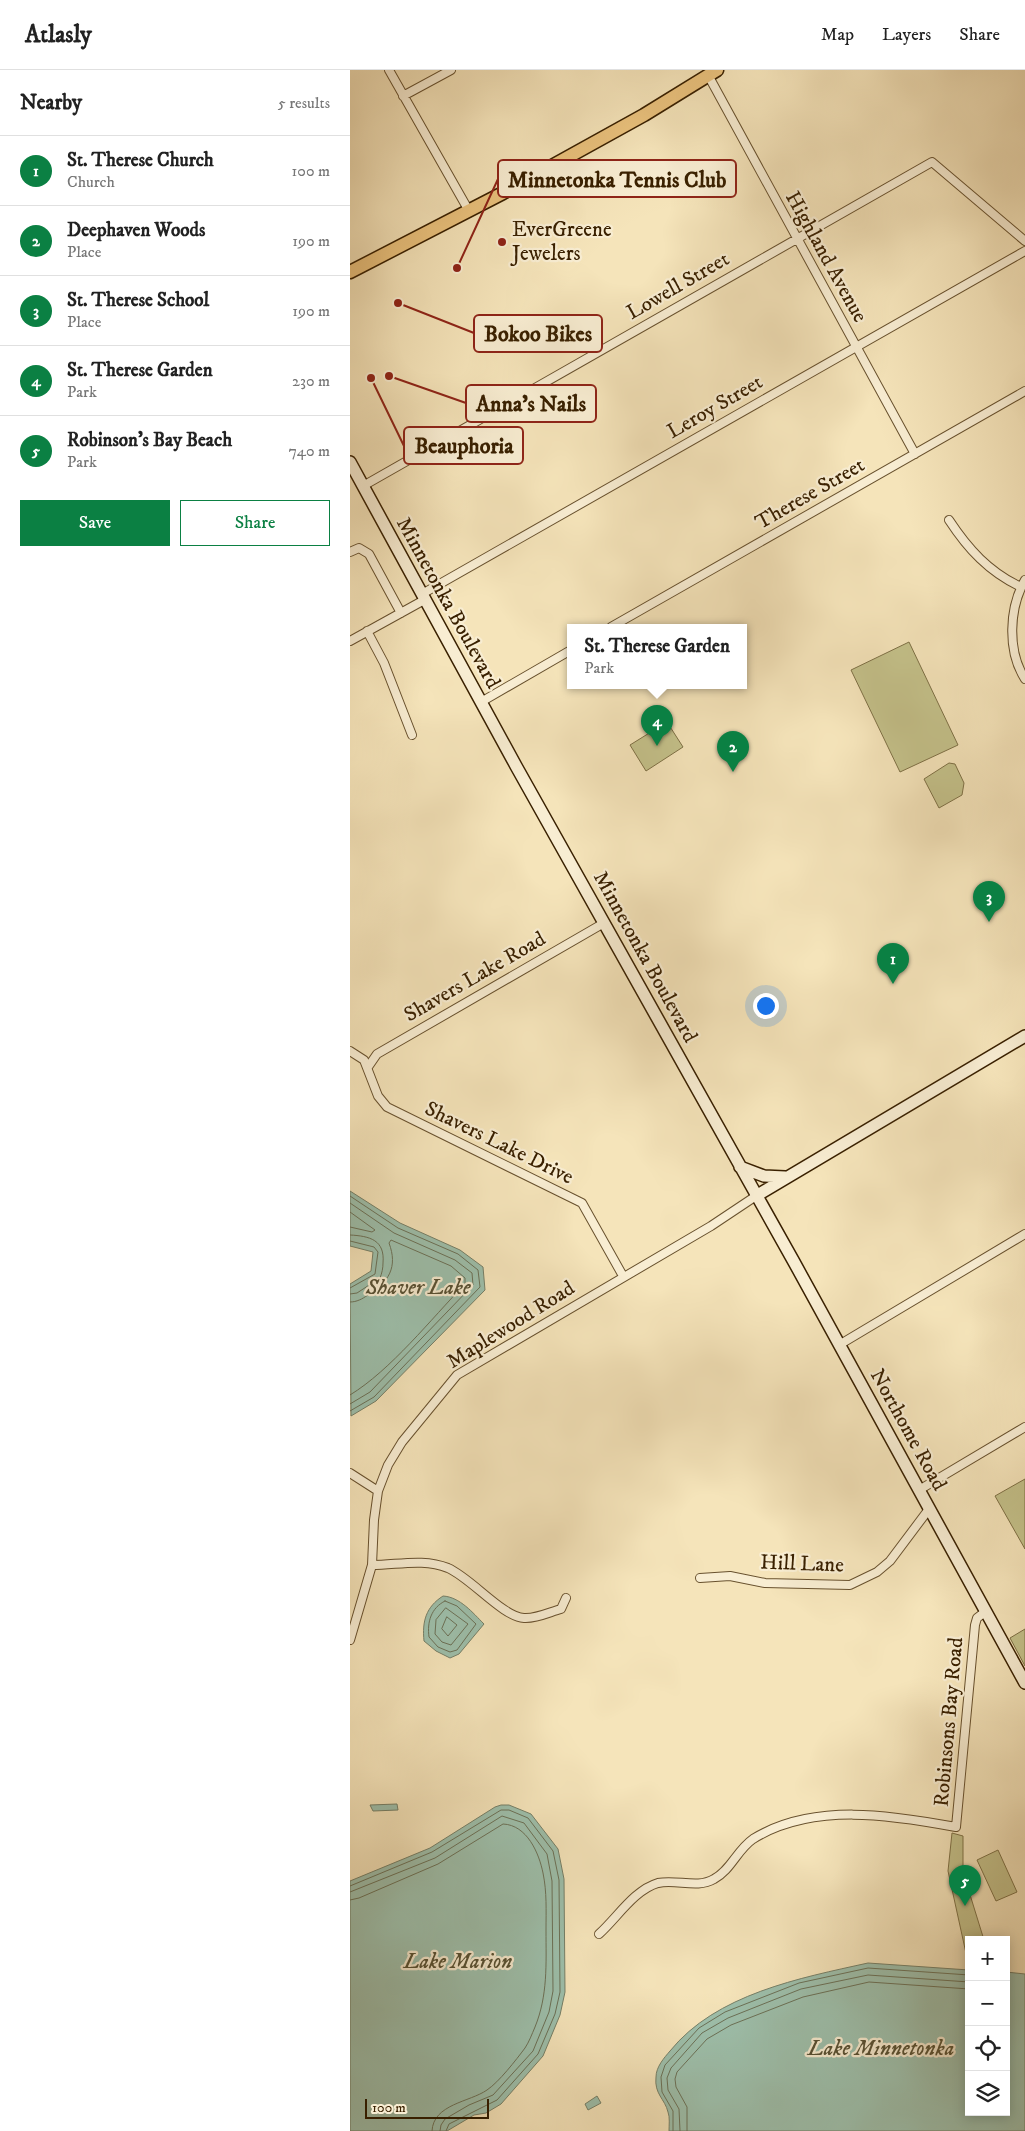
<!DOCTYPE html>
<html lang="en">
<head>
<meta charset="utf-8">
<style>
  :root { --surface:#fff; --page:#f6f6f6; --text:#222; --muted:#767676; --line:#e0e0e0; --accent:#0b8043 }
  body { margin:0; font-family:"IM FELL DW Pica",serif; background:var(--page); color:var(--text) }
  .controls { position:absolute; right:15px; bottom:15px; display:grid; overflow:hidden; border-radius:0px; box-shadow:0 2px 12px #0003 }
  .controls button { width:45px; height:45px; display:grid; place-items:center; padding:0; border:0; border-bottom:1px solid var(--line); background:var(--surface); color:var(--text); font:25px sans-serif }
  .scale { position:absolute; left:15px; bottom:12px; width:124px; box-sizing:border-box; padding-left:5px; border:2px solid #392000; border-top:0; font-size:14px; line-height:18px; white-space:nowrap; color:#392000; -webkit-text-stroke:4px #f8edd2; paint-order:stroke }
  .you { position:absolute; left:415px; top:935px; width:18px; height:18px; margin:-12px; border:4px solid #fff; border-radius:50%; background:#1a73e8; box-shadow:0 0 0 8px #1a73e833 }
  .badge { display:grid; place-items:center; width:32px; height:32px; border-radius:50%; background:var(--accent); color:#fff; font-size:16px; font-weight:700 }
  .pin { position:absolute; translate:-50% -41px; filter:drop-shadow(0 1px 2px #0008) }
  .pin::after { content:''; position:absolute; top:26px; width:18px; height:15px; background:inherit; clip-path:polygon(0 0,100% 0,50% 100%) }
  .popup { position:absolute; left:217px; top:554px; width:180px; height:65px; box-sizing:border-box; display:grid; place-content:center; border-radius:0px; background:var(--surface); filter:drop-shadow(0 1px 4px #0005); font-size:16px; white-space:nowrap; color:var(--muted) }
  .popup b { font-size:19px; color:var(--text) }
  .popup::after { content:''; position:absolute; left:50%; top:100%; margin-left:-10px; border:10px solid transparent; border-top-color:var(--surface) }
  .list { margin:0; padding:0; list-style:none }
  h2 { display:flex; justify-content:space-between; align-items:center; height:65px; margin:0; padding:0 20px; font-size:21px }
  h2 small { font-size:16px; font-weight:400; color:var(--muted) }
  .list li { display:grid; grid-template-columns:32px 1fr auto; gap:15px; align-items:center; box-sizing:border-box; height:70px; padding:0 20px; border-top:1px solid var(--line) }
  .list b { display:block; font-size:19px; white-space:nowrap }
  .list p { margin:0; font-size:16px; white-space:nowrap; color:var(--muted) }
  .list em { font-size:16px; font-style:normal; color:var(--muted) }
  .actions { display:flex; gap:10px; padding:15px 20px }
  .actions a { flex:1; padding:11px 0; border:1px solid var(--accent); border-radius:0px; text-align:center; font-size:18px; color:var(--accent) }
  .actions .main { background:var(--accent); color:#fff }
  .icon { flex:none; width:28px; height:28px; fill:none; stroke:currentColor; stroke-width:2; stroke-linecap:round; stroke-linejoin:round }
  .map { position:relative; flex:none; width:675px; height:2061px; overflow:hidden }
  header { display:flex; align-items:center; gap:30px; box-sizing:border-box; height:70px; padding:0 25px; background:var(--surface); border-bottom:1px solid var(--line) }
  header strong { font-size:24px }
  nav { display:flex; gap:28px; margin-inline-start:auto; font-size:18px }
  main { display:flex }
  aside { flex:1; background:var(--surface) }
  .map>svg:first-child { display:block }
  .green { fill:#c4c18a; stroke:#7e7045 }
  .water { fill:#9dbfab; stroke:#757f67 }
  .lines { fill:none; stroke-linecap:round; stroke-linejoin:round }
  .shore { stroke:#6b7056; stroke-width:1 }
  .street-casing { stroke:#68512e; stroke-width:10 }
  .secondary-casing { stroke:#392000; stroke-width:14 }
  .primary-casing { stroke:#392000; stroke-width:15 }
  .street { stroke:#f8edd2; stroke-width:8 }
  .secondary { stroke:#f8edd2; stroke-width:11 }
  .primary { stroke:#eac27d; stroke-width:12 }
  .poi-dot { fill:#8f2418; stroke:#f8edd2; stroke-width:2 }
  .labels { text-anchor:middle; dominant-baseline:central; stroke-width:4.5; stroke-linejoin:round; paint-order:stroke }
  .poi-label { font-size:21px; fill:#392000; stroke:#f8edd2; text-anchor:start }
  .street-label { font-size:21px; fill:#392000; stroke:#f8edd2 }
  .water-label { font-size:22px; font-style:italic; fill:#575033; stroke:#f8edd2 }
  .leader { fill:none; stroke:#8f2418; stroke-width:2 }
  .callout-dot { fill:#8f2418; stroke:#f8edd2; stroke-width:2 }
  .callout { fill:#f8edd2; stroke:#8f2418; stroke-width:2 }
  .callout-label { font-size:22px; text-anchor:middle; font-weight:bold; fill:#392000 }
</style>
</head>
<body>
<header>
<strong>Atlasly</strong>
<nav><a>Map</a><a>Layers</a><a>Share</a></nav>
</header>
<main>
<aside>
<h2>Nearby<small>5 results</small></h2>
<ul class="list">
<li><span class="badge">1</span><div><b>St. Therese Church</b><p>Church</p></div><em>100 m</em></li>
<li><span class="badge">2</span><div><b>Deephaven Woods</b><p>Place</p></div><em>190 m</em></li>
<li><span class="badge">3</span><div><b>St. Therese School</b><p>Place</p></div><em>190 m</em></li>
<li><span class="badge">4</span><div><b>St. Therese Garden</b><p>Park</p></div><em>230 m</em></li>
<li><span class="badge">5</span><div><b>Robinson's Bay Beach</b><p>Park</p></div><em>740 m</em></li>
</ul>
<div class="actions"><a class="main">Save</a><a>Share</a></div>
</aside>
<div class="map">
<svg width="675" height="2061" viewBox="0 0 675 2061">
  <rect width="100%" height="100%" fill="#f5e4ba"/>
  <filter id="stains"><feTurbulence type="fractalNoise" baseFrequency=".004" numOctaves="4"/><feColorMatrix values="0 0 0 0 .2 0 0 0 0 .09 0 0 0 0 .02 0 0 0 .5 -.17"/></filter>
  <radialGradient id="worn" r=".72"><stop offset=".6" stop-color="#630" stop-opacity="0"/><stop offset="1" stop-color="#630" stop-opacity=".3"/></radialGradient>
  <!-- green -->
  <path class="green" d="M559,572L608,675L550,702L501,600Z
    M317,652L333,677L296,701L280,675Z
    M599,693L605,694L614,713L612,725L589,738L574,709Z
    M675,1409V1479L645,1426Z
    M675,1559V1596L660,1568Z
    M602,1763L613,1766V1802L634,1870H619V1897L598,1801Z
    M648,1780L667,1822L646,1831L627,1790Z"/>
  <!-- water -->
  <path class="water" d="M0,1121L50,1153L110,1180L133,1197L135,1220L26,1331L1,1346L0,1214L21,1201L23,1182L0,1176Z
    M93,1526C110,1527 123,1543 134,1554L109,1584L100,1588L86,1581L74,1571C72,1551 76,1537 93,1526Z
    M47,1734L48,1740L23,1741L20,1735Z
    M151,1735H159L181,1744L208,1779L214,1809L215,1922L210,1945L193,1986L151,2034L136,2043L124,2045L97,2061H0V1811L80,1778L145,1737Z
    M518,1893L619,1900V2042H656V1902L675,1904V2061H319C319,2055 320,2047 318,2042C315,2029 304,2024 306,2007C306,1997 314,1988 320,1981C366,1924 450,1908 518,1893Z
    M247,2026L251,2033L238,2040L235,2034Z"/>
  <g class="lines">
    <!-- shore -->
    <path class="shore" d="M0,1126L48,1158L108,1184L128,1200L130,1217L24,1327L0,1341
      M0,1133L44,1163L105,1190L122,1203L123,1215L20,1322L0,1334
      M0,1142L25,1160L22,1162L0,1157
      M0,1165C20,1166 35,1170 33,1193C33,1198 32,1203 30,1208L7,1223L0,1224
      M0,1171L24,1177L28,1182L25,1204L0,1218
      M0,1232C7,1232 12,1229 18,1225C39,1212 48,1197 39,1173L41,1170L101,1196L115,1208V1214C81,1249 41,1300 0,1325
      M95,1531L107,1536L126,1554L107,1580L100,1582L88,1577L79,1567C77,1552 81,1538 95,1531Z
      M96,1538L118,1554L101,1575L92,1572L85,1564L86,1550Z
      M97,1547L107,1555L98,1566L92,1559Z
      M0,1816L82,1782L151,1740H159L178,1748L203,1781L209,1810L210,1922L205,1944L188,1984L147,2030L99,2054L96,2061
      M0,1822L85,1788L152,1746L174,1753L197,1784L202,1811L203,1921L199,1942L183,1981L143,2025L119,2035L95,2049L91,2055L90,2061
      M0,1830L9,1828L88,1794L153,1754C177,1755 189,1783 193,1803C197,1822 196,1841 196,1860C196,1894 198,1925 185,1957C182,1964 179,1972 175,1978C166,1990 149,2012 137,2020C120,2032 83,2034 82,2061
      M323,2061V2041L312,2022L311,2007L315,1995L349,1958L375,1942L449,1913L518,1898L619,1905
      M330,2061L329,2039L318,2020L317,2008L321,1998L352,1963L378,1948L451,1919L518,1905L619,1912
      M337,2061V2037L326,2017L325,2009L327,2002L357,1969L381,1955L453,1927L519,1912L619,1919"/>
    <!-- street casing -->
    <g class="street-casing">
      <path id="street" d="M39,0L119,141
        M358,5L565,384
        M53,26L101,0
        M13,416L582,92L675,171
        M599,450C618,479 639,502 671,517
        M0,482L9,478L19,484L51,543
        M675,510C659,538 657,581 675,609
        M72,524L675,181
        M261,557L675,321
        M17,561L34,593L62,665
        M0,571L76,529
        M131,632L221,580
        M0,981L14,990L28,1026L37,1037L232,1133L273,1206
        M18,997L27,984L254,853
        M489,1275L675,1164
        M0,1403L28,1421
        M569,1420L675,1357
        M22,1495C48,1495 73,1488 98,1498C121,1508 153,1547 174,1548C186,1549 200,1542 211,1539L216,1528
        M350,1508L380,1506L415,1513L500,1515L527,1502L540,1491L579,1439
        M0,1570L22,1495L24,1450L28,1421L38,1395L52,1372L107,1305L361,1156L406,1126
        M249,1864C267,1848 284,1820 308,1813C327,1809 347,1819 364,1809C381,1800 387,1780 403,1769C463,1732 542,1745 606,1757L625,1555L627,1548L635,1542"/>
    </g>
    <!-- secondary casing -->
    <g class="secondary-casing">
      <path id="secondary" d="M0,392L166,696L444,1192L675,1613
        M390,1097L414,1106L435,1107
        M406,1126L675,966"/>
    </g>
    <!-- primary casing -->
    <g class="primary-casing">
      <path id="primary" d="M0,202L153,123L294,45L367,0"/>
    </g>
    <!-- street -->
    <use href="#street" class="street"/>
    <!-- secondary -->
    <use href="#secondary" class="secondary"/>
    <!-- primary -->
    <use href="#primary" class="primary"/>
  </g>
  <!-- markers -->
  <circle class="poi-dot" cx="152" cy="172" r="5"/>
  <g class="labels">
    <!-- poi labels -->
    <g class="poi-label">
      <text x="162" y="160">EverGreene<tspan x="162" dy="24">Jewelers</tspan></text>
    </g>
    <!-- street labels -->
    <g class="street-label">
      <text transform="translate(476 187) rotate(61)">Highland Avenue</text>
      <text transform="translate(328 216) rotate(-30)">Lowell Street</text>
      <text transform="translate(365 337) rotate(-30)">Leroy Street</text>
      <text transform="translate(460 424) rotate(-30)">Therese Street</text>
      <text transform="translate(98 533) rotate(61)">Minnetonka Boulevard</text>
      <text transform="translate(295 887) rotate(61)">Minnetonka Boulevard</text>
      <text transform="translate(125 907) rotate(-30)">Shavers Lake Road</text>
      <text transform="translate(149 1073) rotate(26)">Shavers Lake Drive</text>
      <text transform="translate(161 1255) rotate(-32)">Maplewood Road</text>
      <text transform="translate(558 1360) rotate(61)">Northome Road</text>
      <text transform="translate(452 1494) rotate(2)">Hill Lane</text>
      <text transform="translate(599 1652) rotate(-85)">Robinsons Bay Road</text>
    </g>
    <!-- water labels -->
    <g class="water-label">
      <text x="68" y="1217">Shaver Lake</text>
      <text x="108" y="1891">Lake Marion</text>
      <text x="531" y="1978">Lake Minnetonka</text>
    </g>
  </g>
  <!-- callouts -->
  <path class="leader" d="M107 198L148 109M48 233L124 263M39 306L116 333M21 308L54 376"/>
  <g class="callout-dot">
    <circle cx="107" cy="198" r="5"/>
    <circle cx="48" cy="233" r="5"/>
    <circle cx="39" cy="306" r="5"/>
    <circle cx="21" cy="308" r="5"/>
  </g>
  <g class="callout">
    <rect x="148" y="90" width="238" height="37" rx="5"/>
    <rect x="124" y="245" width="128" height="37" rx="5"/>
    <rect x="116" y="315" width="130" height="37" rx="5"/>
    <rect x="54" y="357" width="119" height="37" rx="5"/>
  </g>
  <g class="callout-label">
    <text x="267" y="117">Minnetonka Tennis Club</text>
    <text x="188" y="271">Bokoo Bikes</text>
    <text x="181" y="341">Anna's Nails</text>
    <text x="114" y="383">Beauphoria</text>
  </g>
  <rect width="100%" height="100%" filter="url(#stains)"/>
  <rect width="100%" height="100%" fill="url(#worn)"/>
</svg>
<div class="controls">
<button>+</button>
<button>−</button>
<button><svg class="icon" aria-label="locate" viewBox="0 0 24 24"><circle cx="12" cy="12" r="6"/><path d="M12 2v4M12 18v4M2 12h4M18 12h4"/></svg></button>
<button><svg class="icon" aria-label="layers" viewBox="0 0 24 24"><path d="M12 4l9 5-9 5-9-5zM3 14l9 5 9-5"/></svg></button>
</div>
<div class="scale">100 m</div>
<div class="you"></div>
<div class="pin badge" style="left:543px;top:914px">1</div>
<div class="pin badge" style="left:383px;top:702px">2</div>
<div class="pin badge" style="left:639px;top:852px">3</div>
<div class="pin badge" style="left:307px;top:676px">4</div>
<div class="popup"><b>St. Therese Garden</b>Park</div>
<div class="pin badge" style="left:615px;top:1836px">5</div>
</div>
</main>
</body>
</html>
